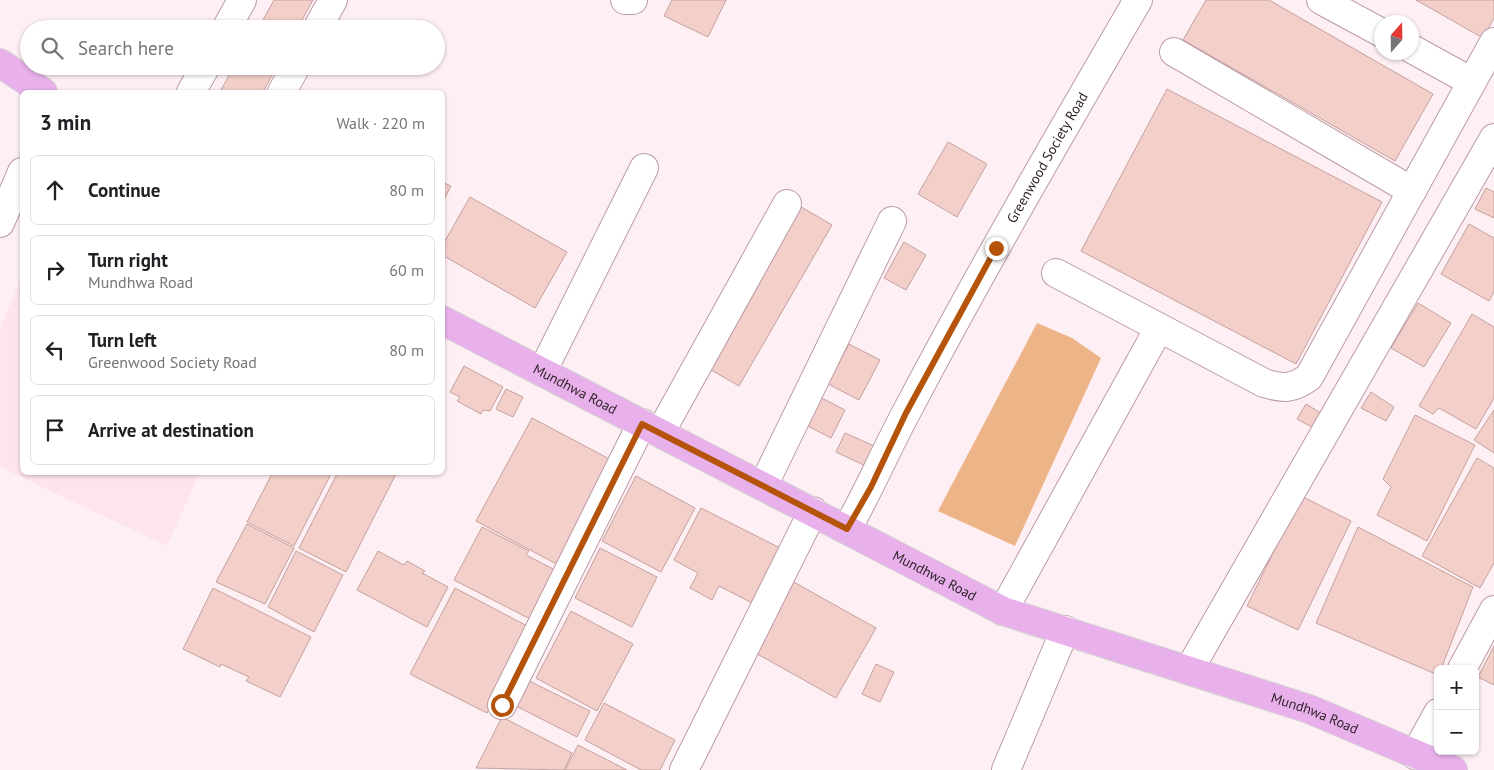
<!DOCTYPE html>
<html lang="en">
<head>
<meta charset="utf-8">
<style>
  :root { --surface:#fff; --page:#f2f2f2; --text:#202124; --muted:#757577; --line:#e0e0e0 }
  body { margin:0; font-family:"PT Sans",sans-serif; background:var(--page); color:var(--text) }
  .controls { position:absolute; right:15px; bottom:15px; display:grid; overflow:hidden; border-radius:8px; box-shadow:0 1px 4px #0004 }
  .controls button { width:45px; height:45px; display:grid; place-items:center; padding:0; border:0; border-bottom:1px solid var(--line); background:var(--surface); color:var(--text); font:25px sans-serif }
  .compass { position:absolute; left:1374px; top:15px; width:45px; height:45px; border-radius:50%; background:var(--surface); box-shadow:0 1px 4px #0004; rotate:20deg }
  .stop { position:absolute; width:15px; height:15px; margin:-11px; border:4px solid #b45309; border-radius:50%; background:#fff }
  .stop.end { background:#b45309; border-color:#fff; box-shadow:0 1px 5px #0008 }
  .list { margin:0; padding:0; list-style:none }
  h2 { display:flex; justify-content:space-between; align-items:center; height:65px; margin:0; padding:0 20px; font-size:21px }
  h2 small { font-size:16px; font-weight:400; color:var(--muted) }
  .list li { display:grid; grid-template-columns:32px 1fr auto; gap:15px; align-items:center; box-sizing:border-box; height:70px; margin:0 10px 10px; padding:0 10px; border:1px solid var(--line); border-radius:8px }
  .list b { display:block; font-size:19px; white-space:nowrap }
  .list p { margin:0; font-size:16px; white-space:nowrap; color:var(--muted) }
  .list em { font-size:16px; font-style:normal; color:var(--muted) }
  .icon { flex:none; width:28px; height:28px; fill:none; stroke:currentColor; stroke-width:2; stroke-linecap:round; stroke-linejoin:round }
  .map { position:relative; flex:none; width:1494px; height:770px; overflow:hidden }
  .search { position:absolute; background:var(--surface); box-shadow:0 1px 4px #0004; left:20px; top:20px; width:425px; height:55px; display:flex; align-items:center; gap:12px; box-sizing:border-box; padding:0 18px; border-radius:28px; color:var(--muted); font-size:19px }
  .panel { position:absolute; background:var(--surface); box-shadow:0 1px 4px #0004; left:20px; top:90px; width:425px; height:385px; border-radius:8px }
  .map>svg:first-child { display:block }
  .built { fill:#fee4ec }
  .green { fill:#edb488 }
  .building { fill:#f3cfc9; stroke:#c4a19c }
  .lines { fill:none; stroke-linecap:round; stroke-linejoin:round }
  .minor-casing { stroke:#bc9ba6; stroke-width:30 }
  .major-casing { stroke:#d5d2d3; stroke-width:30 }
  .minor { stroke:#fff; stroke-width:28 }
  .major { stroke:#e8b1ec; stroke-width:28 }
  .route { stroke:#b45309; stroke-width:6 }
  .labels { text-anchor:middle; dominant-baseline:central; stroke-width:5; stroke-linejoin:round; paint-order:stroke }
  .street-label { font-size:14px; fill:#2b1f23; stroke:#feeff4 }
</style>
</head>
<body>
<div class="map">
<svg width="1494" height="770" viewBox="0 0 1494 770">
  <rect width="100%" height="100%" fill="#feeff4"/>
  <!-- built -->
  <path class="built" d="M22,277V472L199,473L167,546L0,467V329Z"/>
  <!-- green -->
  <path class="green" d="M1037,323L1072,338L1101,358L1015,546L938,511Z"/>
  <!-- building -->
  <path class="building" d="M274,0H313L297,29H258Z
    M672,0H726L708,37L664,16Z
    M1206,0H1269L1433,94L1395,161L1183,40Z
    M1416,0H1494V18L1483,38Z
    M234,66H254L272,75L263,92H220Z
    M256,66H277L272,75Z
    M1167,89L1382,202L1296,364L1081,251Z
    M948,142L987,164L957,217L918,194Z
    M442,182L451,186L442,203Z
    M1486,188L1494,192V218L1475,209Z
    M470,197L567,252L535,308L442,255V246Z
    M798,205L832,225L739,386L706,367Z
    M1469,224L1494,238V292L1489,301L1441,274Z
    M904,242L926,255L906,290L884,278Z
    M1418,303L1451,323L1424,367L1391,348Z
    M1472,314L1494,327V398L1476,429L1439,408L1433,414L1419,406Z
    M849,344L880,360L859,400L828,384Z
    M464,366L503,387L490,411L483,410L481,414L457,401L460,397L450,392Z
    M506,389L523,397L513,417L496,409Z
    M1371,392L1394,407L1386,421L1361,408Z
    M814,394L845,410L831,438L800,422Z
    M1306,404L1324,415L1316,429L1297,419Z
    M1494,410V453L1474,440Z
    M1415,415L1475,445L1427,541L1377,515L1391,487L1383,479Z
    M532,418L617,463L562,567L476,521Z
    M845,433L881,449L872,469L836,452Z
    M1477,458L1494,468V563L1480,588L1422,556Z
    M273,472H332L294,546L247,522Z
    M338,472H397L346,572L299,548Z
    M636,476L695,508L661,572L602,541Z
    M1301,496L1351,521L1298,630L1247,606Z
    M701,508L788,552L760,607L719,586L712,600L690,588L698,573L674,560Z
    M247,524L294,548L265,604L216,582Z
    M482,527L529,551L526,555L559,572L534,621L454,580Z
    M1358,527L1473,587L1441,669H1438V675L1316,623Z
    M600,548L657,577L632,627L575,598Z
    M296,551L343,575L314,632L268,607Z
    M378,551L404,565L407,561L425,571L422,573L448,587L427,627L357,590Z
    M792,581L876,628L836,698L752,651Z
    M213,588L311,637L280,697L246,681L249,677L221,664L220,667L183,649Z
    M455,588L531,628L487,713L410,674Z
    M571,611L633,644L597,711L536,678Z
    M1494,646V685L1478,677Z
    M876,664L894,672L880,702L862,694Z
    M521,677L590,711L577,737L508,702Z
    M604,703L675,740L660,770H641L585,740Z
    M502,717L572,753L564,770L476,768Z
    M578,745L627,770H565Z"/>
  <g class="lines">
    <!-- minor casing -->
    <g class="minor-casing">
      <g id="minor">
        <path d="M625,0H633"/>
        <path d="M1321,0L1382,33"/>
        <path d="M226,29L242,0"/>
        <path d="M317,29L333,0"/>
        <path d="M1412,49L1472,82"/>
        <path d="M1174,52L1412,191"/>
        <path d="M191,92L206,66"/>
        <path d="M282,92L296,66"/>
        <path d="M0,223L22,172"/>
        <path d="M1056,273L1264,383C1283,389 1293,389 1309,377L1494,42"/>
        <path d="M542,372L644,168"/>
        <path d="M660,433L787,204"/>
        <path d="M763,486L892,221"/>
        <path id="s1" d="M847,529C869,490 886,450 907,411C980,272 1059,136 1138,0"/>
        <path d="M1003,611L1159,328"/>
        <path d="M1462,669L1494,610"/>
        <path d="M1189,670L1494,138"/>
        <path d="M502,705L642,423"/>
        <path d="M1415,755L1438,713"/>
        <path d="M684,770L813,511"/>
        <path d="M1006,770L1065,630"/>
      </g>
    </g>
    <!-- major casing -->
    <g class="major-casing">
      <g id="major">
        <path d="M0,63L43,92"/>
        <path id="s2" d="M442,320L1003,611L1309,709L1453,770"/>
      </g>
    </g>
    <!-- minor -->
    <use href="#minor" class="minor"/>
    <!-- major -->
    <use href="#major" class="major"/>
  </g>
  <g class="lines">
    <!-- route -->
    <path class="route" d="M502,705L642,424L847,529L871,487L906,413L996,248"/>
  </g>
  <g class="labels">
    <!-- street labels -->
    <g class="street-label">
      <text stroke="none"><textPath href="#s1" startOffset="422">Greenwood Society Road</textPath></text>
      <text stroke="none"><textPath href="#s2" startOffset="150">Mundhwa Road</textPath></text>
      <text stroke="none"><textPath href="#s2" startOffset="555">Mundhwa Road</textPath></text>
      <text stroke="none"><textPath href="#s2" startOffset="960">Mundhwa Road</textPath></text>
    </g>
  </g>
</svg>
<div class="controls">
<button>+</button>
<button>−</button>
</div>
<svg class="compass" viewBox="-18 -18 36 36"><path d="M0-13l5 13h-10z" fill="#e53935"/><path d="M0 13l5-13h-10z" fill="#757577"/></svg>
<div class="stop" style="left:502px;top:705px"></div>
<div class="stop end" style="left:996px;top:248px"></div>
<div class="search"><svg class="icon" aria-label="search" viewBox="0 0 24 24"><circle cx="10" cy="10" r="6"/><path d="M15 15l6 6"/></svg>Search here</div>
<section class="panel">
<h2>3 min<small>Walk · 220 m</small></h2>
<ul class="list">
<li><svg class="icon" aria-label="ahead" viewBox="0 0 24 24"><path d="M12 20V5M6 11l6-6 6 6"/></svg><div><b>Continue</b></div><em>80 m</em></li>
<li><svg class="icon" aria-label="right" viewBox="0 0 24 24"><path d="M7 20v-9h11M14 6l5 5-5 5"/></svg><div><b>Turn right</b><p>Mundhwa Road</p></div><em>60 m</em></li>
<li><svg class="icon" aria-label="left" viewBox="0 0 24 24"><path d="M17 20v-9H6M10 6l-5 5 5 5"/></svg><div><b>Turn left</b><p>Greenwood Society Road</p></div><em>80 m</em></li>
<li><svg class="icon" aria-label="arrive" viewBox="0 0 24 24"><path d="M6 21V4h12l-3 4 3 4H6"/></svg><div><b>Arrive at destination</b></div></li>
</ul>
</section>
</div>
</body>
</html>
